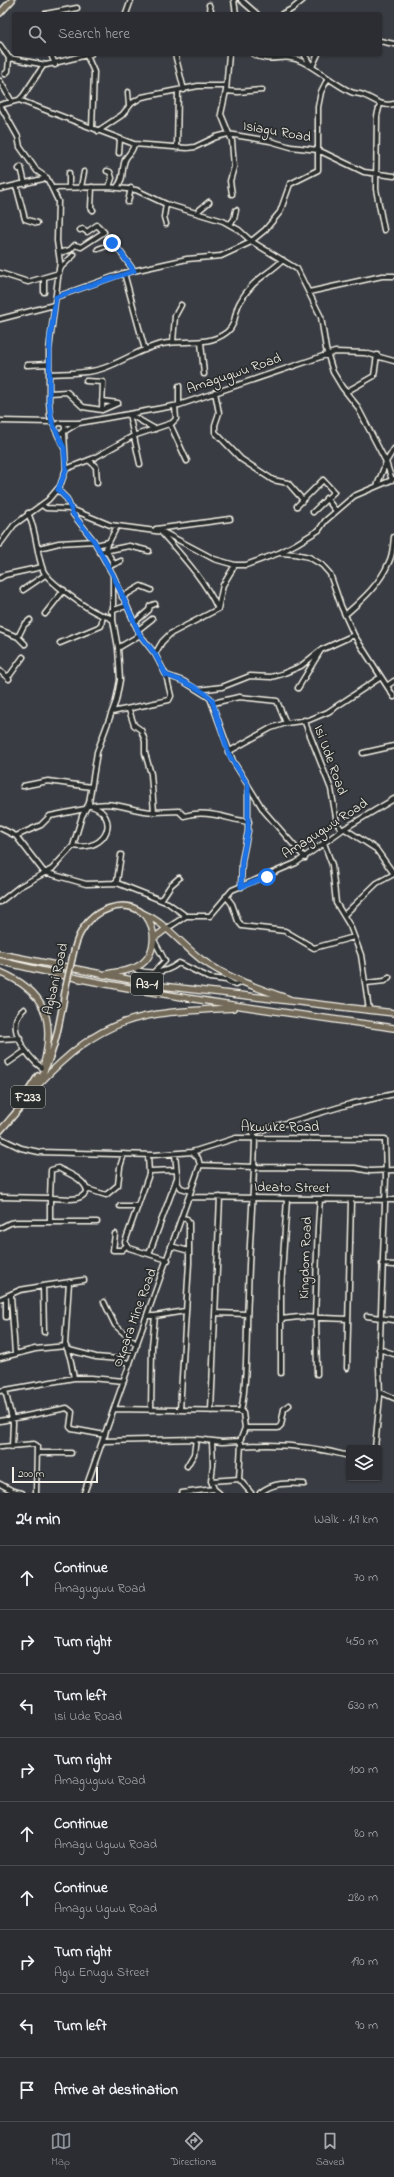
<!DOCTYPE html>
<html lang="en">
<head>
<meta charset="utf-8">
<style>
  :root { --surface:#2b2d32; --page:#33353a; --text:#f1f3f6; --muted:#a6a8ac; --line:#47494d; --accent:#8c9099 }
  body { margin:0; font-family:"Indie Flower",sans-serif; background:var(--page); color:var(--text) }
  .controls { position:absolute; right:12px; bottom:12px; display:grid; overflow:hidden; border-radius:4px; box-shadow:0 1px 3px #0004 }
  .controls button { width:36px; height:36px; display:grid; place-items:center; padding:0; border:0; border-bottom:1px solid var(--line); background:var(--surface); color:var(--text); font:20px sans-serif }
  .scale { position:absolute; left:12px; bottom:10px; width:86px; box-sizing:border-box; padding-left:4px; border:2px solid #f4f1e8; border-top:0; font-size:11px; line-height:14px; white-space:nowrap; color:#f4f1e8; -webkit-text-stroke:3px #2a2d2e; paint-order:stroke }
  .stop { position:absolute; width:12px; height:12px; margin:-9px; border:3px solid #1a73e8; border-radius:50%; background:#fff }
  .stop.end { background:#1a73e8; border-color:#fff; box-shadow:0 1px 4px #0008 }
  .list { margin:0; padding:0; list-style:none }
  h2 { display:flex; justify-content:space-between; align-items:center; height:52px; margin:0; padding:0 16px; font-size:17px }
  h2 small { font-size:13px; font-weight:400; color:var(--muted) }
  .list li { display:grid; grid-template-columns:26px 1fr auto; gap:12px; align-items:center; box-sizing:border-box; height:64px; padding:0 16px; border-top:1px solid var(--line) }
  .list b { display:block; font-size:15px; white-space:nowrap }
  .list p { margin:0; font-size:13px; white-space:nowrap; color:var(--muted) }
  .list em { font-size:13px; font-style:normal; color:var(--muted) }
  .icon { flex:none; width:22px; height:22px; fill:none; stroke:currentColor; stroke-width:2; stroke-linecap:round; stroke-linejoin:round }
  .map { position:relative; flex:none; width:394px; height:1493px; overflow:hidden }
  .search { position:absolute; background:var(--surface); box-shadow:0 1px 3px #0004; left:12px; right:12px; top:12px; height:44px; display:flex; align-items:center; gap:10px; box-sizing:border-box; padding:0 14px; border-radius:4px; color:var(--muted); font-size:15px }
  .sheet { height:628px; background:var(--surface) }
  nav { display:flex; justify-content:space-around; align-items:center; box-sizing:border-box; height:56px; border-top:1px solid var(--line); background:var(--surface); font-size:11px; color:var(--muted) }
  nav a { display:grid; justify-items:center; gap:2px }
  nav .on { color:var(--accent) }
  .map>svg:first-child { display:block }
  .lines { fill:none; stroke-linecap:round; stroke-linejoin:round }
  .minor-casing { stroke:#f4f1e8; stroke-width:7 }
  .major-casing { stroke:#f4f1e8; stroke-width:8 }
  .highway-casing { stroke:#f4f1e8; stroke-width:8 }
  .minor { stroke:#2a2d2e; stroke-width:4 }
  .major { stroke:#736b5a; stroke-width:5 }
  .highway { stroke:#736b5a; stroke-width:5.5 }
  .major-bridge-casing { stroke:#f4f1e8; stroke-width:8; stroke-linecap:butt }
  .major-bridge { stroke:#736b5a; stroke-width:5 }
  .route { stroke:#1a73e8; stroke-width:5 }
  .labels { text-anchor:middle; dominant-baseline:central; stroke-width:3.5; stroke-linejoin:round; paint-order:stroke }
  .shield { fill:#2a2d2e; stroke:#b7b6b0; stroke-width:1 }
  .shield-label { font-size:13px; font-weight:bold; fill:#f4f1e8 }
  .street-label { font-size:14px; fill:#f4f1e8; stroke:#2a2d2e }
</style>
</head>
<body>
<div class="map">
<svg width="394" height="1493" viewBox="0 0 394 1493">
  <rect width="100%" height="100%" fill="#393c42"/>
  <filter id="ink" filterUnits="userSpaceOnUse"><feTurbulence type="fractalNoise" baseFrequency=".025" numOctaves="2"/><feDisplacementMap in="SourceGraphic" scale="8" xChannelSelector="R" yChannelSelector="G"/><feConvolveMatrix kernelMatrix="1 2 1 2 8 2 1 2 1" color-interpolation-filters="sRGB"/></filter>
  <g filter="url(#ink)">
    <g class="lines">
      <!-- minor casing -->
      <g class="minor-casing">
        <path id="minor" d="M234,0L236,14
          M241,0L257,14
          M209,5L212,14
          M45,14L77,8
          M126,14L131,0
          M282,14L292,9L303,0
          M380,41L394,44
          M0,45L9,58L46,65L91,54
          M51,54L55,65
          M175,54L184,90
          M229,54L226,91L221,114L232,141L234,167L230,181L232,194
          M253,54C272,65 283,51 303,62C320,71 334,84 351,92C355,94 359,93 363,95C375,99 380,107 394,104
          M304,54L312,67
          M87,56L94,72L92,128
          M312,67L318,54
          M5,74L8,71L9,58
          M0,81L12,102
          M226,91L238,92L262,90
          M128,92L129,106
          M19,100L134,144L187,148L195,147L216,137L228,134L270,141L291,147L318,150L364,172L394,176
          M380,104L377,116L376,189L384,230
          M0,105L18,137L20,147L37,171L47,178L58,201L57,241L60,262L49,350V401L50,416L55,427
          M0,105L19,100L23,96L43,66
          M98,131L122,115L132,103L142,97L198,86H226
          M177,148L178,91
          M119,153L120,139
          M19,169L21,167L25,184
          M107,171L110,172L112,178L109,187
          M16,185L25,219L37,223
          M69,187V173
          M81,187L84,172
          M92,187L91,208L93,210
          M117,187C125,178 121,170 125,160C128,153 132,154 134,144
          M53,188L109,187L136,190L166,204L223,221L239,230L251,241L297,269L321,317L326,349L333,372L342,387L357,406L386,462L377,486
          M0,189L47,178
          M128,202L131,188
          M166,204L164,217L166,224
          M197,212L209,202
          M230,224L234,219L236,210
          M98,249L114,243L134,271
          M59,253L70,250L75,245L81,247L104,232L97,225L87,232L83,229L80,230
          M59,269L74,255
          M0,273L28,282L59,273
          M124,273L145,350
          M44,279V292
          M309,292L382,276H394
          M56,297L124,273L187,259L221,256L249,243L265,230L280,212L290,184L318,170V107L321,92L328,78
          M0,319L54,305
          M173,342L175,316L181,305
          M201,342L204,374
          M27,365L49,364
          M49,374C67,373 87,374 104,368C124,361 142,348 162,344C184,339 208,347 227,332C237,324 234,311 240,302C253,279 266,276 283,260
          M179,386V405
          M215,392L219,413L215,425V432L241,459L273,480L288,483L303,500
          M346,392L374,376L377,355
          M49,393L67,392L83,407L102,410L103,382L86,381
          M102,410L118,403L102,401
          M129,414L140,464
          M129,414L155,429
          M0,421L52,422
          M55 428a5 5 0 1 1 10 0a5 5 0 1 1-10 0Z
          M61,423H79L179,405L335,352L365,353L394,361
          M170,424L187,461
          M65,431L78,423
          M57,433L64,448
          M89,460L96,467L97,483
          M66,469L94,458L133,436L172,423L176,419L175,406
          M392,480L386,462L394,449
          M58,490L67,499L73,514L94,541L113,575L140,635L155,654L166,675L171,696L169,700L112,712
          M326,498L336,511
          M42,505L46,508L71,509L110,525L163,532L214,559L235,565H246L279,553L296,544L319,530L325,521L354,496L394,479
          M297,506L323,480L334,492L313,512
          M28,513C37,532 36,552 43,570C47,581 87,609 99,614C104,617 107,615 113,620
          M156,529L230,519
          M160,531C181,555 205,580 218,609
          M107,543L106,550L114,564
          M0,544L14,525L48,500L60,486L66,469L64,432
          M96,545L109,542L117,526
          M39,548L59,543L94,541
          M99,552L129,546L149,551
          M281,553L295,554L309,557L322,565L330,574L341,606L354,635L394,697
          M112,565L121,561
          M0,578L5,575L42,567
          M23,590L45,575
          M122,597L141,586L151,590
          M111,611L126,606
          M45,614L64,590
          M345,615C363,599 380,584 389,562C393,555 393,545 394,537
          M134,623L149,610L150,606L155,604
          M0,630L18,637L25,644
          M138,630L152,619
          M18,637L24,625L30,620
          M60,643L101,626L103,615
          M118,648L140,635
          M155,654L162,642L170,634L218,609L223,585L235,565
          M0,671L9,679
          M166,675L183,681L210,698L233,761L264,811L305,858
          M6,676L10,675L23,657
          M387,686L394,681
          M298,688L321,650L354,635
          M198,690L222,687L250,676L271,677L282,674L301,666L321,650
          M213,703L239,697L277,701L286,723
          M304,720L331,789L337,823L342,830
          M228,752L271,728L286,723L309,720L328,712L381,677
          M363,753L394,746
          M23,786L48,781L91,787
          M90,806C116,800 129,811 154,812L151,774L145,753V741L141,730L134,725L129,710
          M154,812L179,811L184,816C207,809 226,819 249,822
          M0,828L16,836L44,872L86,884L117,883L168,903L186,916
          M345,829L376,849L394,874
          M16,836L41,825L50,816L85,809
          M324,843L332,865L336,903L350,926L361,955L369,1010
          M73,846C109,852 120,815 91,806
          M114,883L117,881L121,855
          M241,887L242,861L248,831V786
          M226,896L232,904L238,921L242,926L285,931L314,948L354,937
          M161,900L171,885L179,878
          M0,902L19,887L52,869L73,846L82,816L89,803L97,752L116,701L120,680L118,648L113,620V575
          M344,915L377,883L394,874
          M166,929L186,916H210L232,890L296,863L342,830L394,799
          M136,970C152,975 166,973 179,963L210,978L226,980L235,985L241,982
          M153,973L165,961L154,940
          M366,983L385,981L389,977
          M24,1009C3,1025 27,1057 42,1068
          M0,1039L20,1038
          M8,1063L25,1051
          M0,1138L21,1148L39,1152L154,1155L192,1152L236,1138L385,1139L386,1177L379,1366L380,1396L375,1448
          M175,1154L178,1184L181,1188L191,1191
          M148,1155L149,1174L125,1242L129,1248L168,1260
          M200,1165L254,1167L355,1168L370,1171L394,1170
          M58,1168C67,1173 85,1179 87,1191C79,1204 63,1197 50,1198L51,1170Z
          M149,1171L176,1170
          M87,1189L106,1195L118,1185L120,1167L124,1154
          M0,1197L50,1198V1222
          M189,1197L394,1200
          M120,1206H138
          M0,1228L10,1223L16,1222H97
          M115,1234L113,1250H122L127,1245
          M171,1246L189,1251
          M149,1254L177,1178
          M382,1264L394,1265
          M69,1282L65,1344C72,1359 71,1363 74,1378
          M43,1286L84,1280
          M11,1296L15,1354
          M6,1297V1317
          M0,1299L20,1290L43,1286L44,1332
          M104,1302L115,1325L137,1345
          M217,1313L247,1314
          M148,1316H155L185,1311
          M367,1316L394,1320
          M315,1317C317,1278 316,1239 320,1200
          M316,1317L317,1374
          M281,1319L299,1317L348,1319
          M379,1349L394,1354
          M69,1350L96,1357L118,1359L130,1364
          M0,1358L35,1349L66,1346
          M347,1368L351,1200
          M281,1373V1289L287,1199
          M5,1390L13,1423L12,1447
          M0,1391L74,1378H91L124,1381
          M380,1392L394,1398
          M151,1410L152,1346L155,1316
          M180,1410L189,1263V1223L187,1219L182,1218
          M211,1411L220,1197
          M241,1412C248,1374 246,1334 248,1296C249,1243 254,1191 255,1138L252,1133L350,1104L394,1094
          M0,1421L67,1408L72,1412L70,1427L72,1429L105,1435
          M245,1428H278L281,1425L284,1409L289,1405
          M103,1441L196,1439L222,1442L240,1441L245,1428L243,1413L238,1411L114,1409
          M212,1441L213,1465L211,1481L214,1489
          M241,1446C277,1443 313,1446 349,1456
          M0,1447L34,1444L37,1446L36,1493
          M38,1453H71
          M187,1466L194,1454L196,1439
          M239,1479L241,1443
          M211,1481L239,1479L251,1493
          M0,1484L13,1491L22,1493
          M84,1493L200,1165L198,1158L192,1152
          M182,1493L214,1489L219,1493
          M260,1493C273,1482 288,1483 304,1484"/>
      </g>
      <!-- major casing -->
      <g class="major-casing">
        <path id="major" d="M0,13L12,0
          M72,959C74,950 76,940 81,932C93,910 123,897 144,914
          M27,1093L38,1076
          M0,1131C16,1112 35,1093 45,1069C57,1044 61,1013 66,986"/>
      </g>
      <!-- highway casing -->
      <g class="highway-casing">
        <path id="highway" d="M144,914C166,923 183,946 202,960C229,979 258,988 289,999
          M154,938L166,929
          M0,954L162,986L394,1013
          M0,961C130,993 262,1009 394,1028
          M0,972C45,991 55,1018 44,1064
          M104,975C113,972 122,972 131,969C155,962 159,934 146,916
          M36,1087C105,1014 138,1013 233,1008"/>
      </g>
      <!-- minor -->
      <use href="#minor" class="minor"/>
      <!-- major -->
      <use href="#major" class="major"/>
      <!-- highway -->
      <use href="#highway" class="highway"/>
      <!-- major-bridge casing -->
      <g class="major-bridge-casing">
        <path id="major-bridge" d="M66,986L72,959"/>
      </g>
      <!-- major-bridge -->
      <use href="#major-bridge" class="major-bridge"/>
    </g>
  </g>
  <g class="lines" filter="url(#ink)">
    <!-- route -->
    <path class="route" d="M112,243H114L134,271L56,297L50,338L49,401L52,422L64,448L66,470L58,490L67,499L73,514L94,541L113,575L140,635L155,654L166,675C178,679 205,690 212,700L229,755L248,785V831L242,861L241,887L267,877"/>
  </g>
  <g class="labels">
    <!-- shield labels -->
    <g class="shield">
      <rect x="131" y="973" width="32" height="22" rx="3"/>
      <rect x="11" y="1086" width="34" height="22" rx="3"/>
    </g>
    <g class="shield-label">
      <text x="147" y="984">A3-1</text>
      <text x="28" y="1097">F233</text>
    </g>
    <!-- street labels -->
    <g class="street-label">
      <text transform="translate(277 132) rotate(10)">Isiagu Road</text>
      <text transform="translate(234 374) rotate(-19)">Amagugwu Road</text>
      <text transform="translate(330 760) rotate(70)">Isi Ude Road</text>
      <text transform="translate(325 829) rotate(-33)">Amagugwu Road</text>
      <text transform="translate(56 979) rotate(-77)">Agbani Road</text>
      <text x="280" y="1127">Akwuke Road</text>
      <text transform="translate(292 1188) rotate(1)">Ideato Street</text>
      <text transform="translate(306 1258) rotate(-88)">Kingdom Road</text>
      <text transform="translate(135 1318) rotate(-70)">Okpara Mine Road</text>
    </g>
  </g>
</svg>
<div class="controls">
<button><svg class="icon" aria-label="layers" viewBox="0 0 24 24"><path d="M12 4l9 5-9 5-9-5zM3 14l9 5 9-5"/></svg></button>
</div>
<div class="scale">200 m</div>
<div class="stop" style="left:267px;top:877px"></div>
<div class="stop end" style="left:112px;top:243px"></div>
<div class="search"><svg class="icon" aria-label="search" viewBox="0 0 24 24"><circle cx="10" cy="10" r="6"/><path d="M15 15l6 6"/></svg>Search here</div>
</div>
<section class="sheet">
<h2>24 min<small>Walk · 1.9 km</small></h2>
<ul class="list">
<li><svg class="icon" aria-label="ahead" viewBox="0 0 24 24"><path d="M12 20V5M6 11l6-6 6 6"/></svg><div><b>Continue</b><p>Amagugwu Road</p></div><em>70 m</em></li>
<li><svg class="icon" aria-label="right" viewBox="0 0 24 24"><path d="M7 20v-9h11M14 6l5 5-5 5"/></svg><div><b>Turn right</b></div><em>450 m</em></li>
<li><svg class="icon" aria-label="left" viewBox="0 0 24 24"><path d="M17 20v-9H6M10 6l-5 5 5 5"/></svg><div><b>Turn left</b><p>Isi Ude Road</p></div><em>630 m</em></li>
<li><svg class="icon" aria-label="right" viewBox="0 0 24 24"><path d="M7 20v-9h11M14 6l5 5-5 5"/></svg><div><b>Turn right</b><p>Amagugwu Road</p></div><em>100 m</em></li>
<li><svg class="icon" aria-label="ahead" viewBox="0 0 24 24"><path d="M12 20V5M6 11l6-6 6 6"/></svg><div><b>Continue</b><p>Amagu Ugwu Road</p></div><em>80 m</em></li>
<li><svg class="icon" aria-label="ahead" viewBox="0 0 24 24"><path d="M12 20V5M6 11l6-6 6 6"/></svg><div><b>Continue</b><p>Amagu Ugwu Road</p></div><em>280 m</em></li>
<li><svg class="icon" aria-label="right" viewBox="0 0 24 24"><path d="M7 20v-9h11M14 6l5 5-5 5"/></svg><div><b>Turn right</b><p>Agu Enugu Street</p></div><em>190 m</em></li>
<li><svg class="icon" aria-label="left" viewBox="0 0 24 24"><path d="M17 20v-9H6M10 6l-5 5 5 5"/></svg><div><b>Turn left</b></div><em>90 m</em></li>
<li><svg class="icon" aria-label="arrive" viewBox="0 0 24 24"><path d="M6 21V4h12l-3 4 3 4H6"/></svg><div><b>Arrive at destination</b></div></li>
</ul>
</section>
<nav>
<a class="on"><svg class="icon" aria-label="map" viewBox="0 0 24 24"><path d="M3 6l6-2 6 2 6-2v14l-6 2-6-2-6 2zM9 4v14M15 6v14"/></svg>Map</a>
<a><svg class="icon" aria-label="directions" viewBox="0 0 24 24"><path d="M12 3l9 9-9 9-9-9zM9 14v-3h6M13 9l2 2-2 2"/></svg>Directions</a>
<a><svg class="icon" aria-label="saved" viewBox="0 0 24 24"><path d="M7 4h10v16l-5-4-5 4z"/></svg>Saved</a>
</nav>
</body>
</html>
